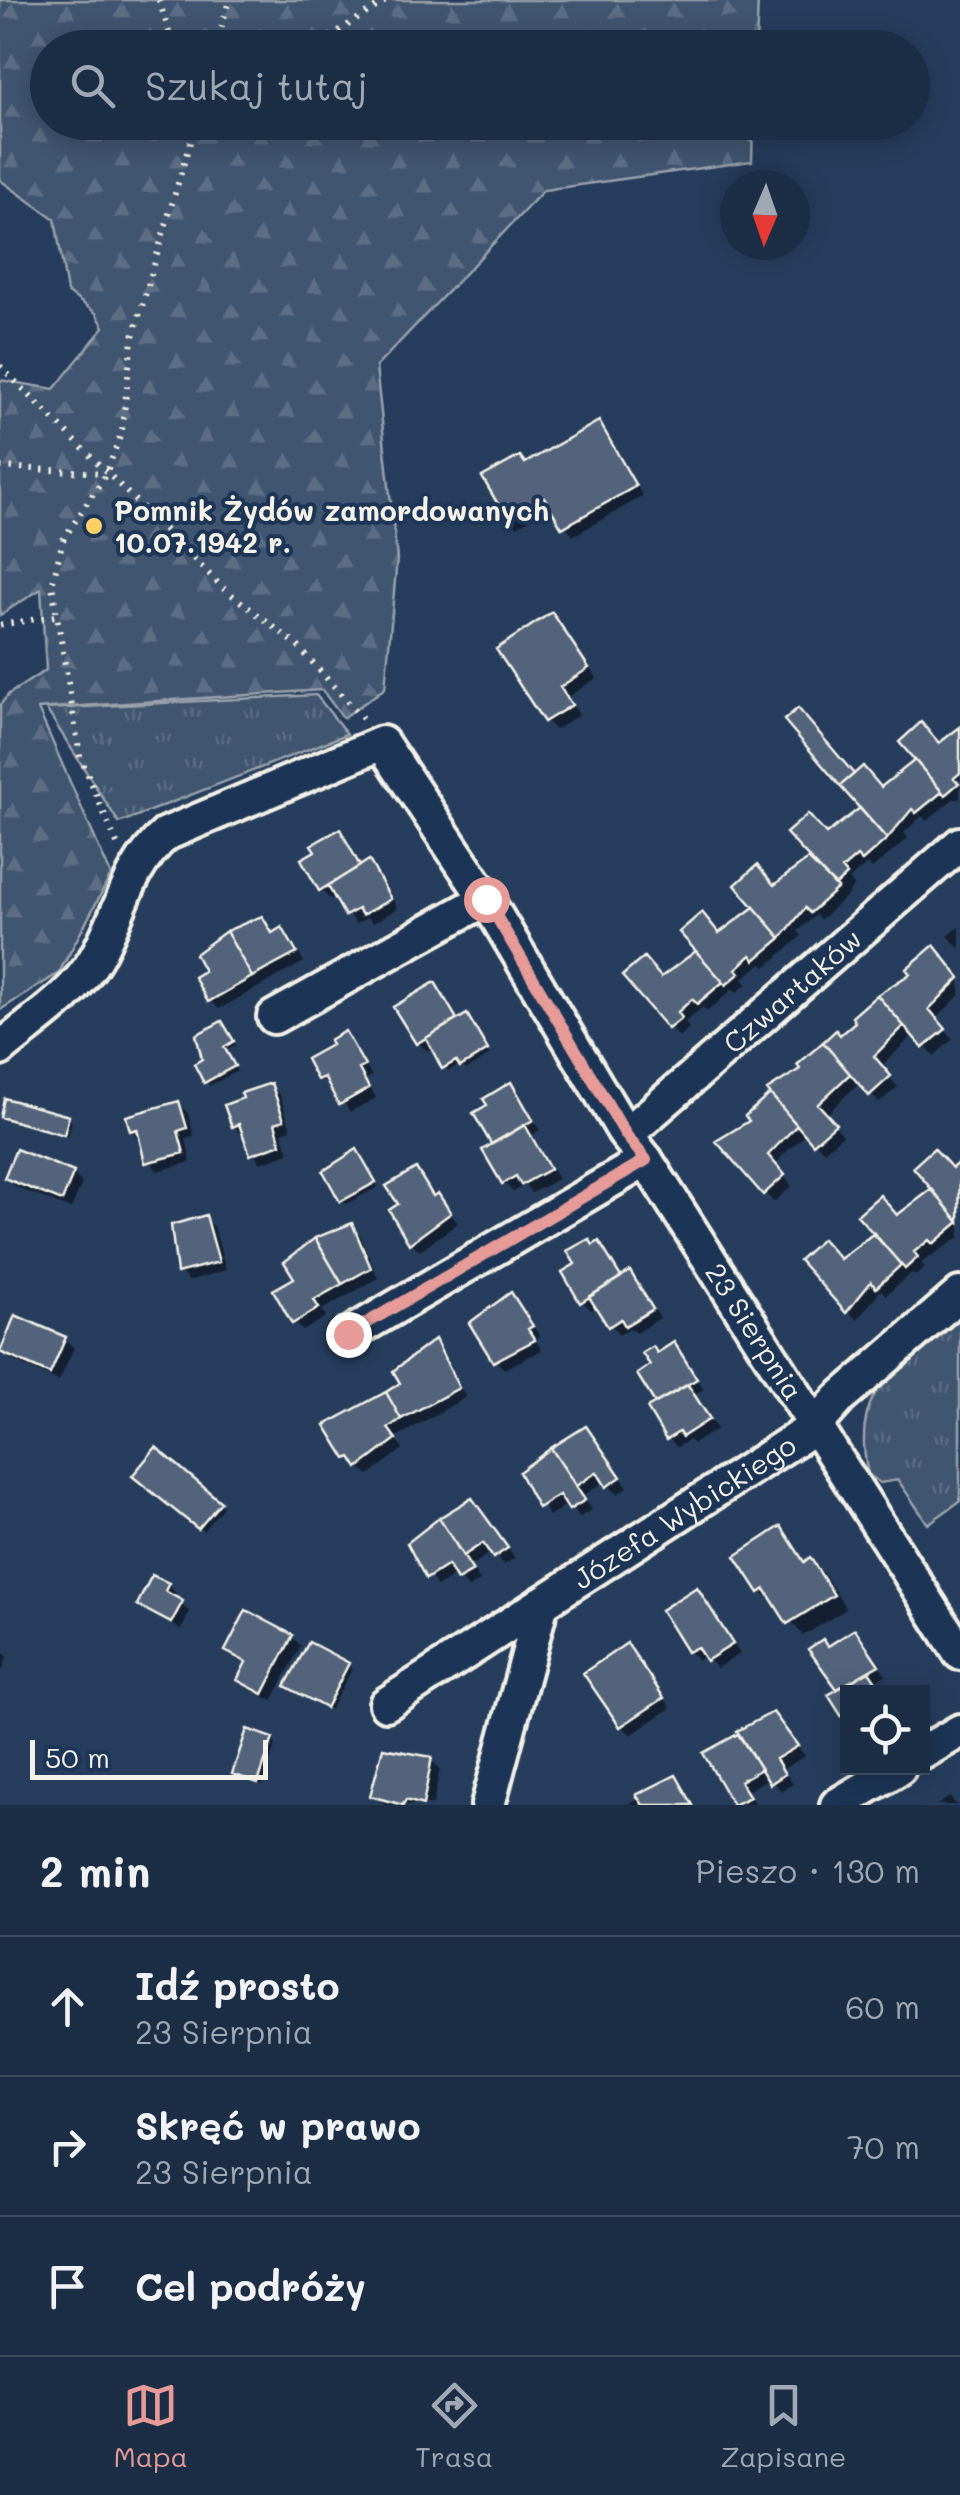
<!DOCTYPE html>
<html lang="pl">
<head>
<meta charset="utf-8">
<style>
  :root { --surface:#1c2e46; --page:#293a51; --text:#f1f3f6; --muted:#a0a8b3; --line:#3a4a5f; --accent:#e69b98 }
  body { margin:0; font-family:Mali,sans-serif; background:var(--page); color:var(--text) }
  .controls { position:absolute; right:30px; bottom:30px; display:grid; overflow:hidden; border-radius:0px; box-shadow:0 5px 25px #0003 }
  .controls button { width:90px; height:90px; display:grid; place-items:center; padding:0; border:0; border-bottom:2px solid var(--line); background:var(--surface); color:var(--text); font:50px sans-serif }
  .compass { position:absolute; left:720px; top:170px; width:90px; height:90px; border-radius:50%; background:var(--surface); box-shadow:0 5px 25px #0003; rotate:182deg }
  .scale { position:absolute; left:30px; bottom:25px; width:238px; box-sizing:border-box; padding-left:10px; border:5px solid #f4f1e8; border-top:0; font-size:28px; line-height:35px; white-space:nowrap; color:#f4f1e8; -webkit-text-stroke:8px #1d3557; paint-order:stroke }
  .stop { position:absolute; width:30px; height:30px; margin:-22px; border:8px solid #e69b98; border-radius:50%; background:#fff }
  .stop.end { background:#e69b98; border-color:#fff; box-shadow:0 2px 10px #0008 }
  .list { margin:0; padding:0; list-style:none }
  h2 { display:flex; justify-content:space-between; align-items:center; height:130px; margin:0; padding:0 40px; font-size:42px }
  h2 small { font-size:32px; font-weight:400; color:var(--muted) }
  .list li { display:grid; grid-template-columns:65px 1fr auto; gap:30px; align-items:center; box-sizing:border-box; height:140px; padding:0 40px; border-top:2px solid var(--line) }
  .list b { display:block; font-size:38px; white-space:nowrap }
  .list p { margin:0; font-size:32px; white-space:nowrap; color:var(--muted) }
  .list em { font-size:32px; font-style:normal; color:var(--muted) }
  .icon { flex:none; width:55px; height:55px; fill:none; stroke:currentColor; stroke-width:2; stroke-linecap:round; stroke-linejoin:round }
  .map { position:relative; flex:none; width:960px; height:1805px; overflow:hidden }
  .search { position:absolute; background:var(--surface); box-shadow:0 5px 25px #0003; left:30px; right:30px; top:30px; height:110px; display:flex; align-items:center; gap:25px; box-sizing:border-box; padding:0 35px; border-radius:55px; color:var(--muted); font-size:38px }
  .sheet { height:550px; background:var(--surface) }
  nav { display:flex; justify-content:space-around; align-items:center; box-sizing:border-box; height:140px; border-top:2px solid var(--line); background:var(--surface); font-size:28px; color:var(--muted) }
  nav a { display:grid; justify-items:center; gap:5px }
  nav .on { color:var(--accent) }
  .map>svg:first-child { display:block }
  .grass { fill:url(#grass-tufts); stroke:#9aa2ac; stroke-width:2.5 }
  .forest { fill:url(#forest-firs); stroke:#9aa2ac; stroke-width:2.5 }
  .shadow { fill:#0007 }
  .building { fill:#52647b; stroke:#f4f1e8; stroke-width:2.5 }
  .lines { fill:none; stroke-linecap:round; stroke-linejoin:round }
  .minor-casing { stroke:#f4f1e8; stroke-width:40 }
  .path { stroke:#f4f1e8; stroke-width:6; stroke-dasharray:2.5 8; stroke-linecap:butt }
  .minor { stroke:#1d3557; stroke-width:32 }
  .route { stroke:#e69b98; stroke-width:12 }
  .poi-dot { fill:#ffd166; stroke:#1d3557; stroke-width:4 }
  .labels { text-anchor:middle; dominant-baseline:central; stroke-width:8; stroke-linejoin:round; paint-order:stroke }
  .poi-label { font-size:28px; font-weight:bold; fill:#f4f1e8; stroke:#1d3557; text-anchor:start }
  .street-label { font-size:28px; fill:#f4f1e8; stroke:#1d3557 }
</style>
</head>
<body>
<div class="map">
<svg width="960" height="1805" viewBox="0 0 960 1805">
  <defs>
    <pattern id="grass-tufts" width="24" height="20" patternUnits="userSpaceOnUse" patternTransform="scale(2.5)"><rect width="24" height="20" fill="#40546f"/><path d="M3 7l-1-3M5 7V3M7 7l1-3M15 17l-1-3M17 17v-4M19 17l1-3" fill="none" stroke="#5c6d84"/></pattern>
    <pattern id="forest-firs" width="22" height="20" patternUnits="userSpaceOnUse" patternTransform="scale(2.5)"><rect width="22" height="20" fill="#40546f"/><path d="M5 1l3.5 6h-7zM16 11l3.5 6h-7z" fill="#5c6d84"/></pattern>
  </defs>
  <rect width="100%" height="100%" fill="#263d5d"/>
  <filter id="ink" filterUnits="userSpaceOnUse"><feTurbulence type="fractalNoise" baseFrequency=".01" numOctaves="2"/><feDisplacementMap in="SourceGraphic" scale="20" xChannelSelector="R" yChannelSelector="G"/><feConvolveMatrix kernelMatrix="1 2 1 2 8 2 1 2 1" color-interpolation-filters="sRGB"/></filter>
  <g filter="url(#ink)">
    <!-- grass -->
    <path class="grass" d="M316,695L347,734L119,823L46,709Z
      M960,1314V1501L928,1524L898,1480L880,1483L868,1474C848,1385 901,1366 960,1314Z"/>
    <!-- forest -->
    <path class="forest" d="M0,0H758L756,47L48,48V122L753,123L752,161L544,190L376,367L397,559L385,688L343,718L322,690L38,709L111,875L59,973L0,1010V705L9,694L46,670L41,589L0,615V380L54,389L104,327L96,313L67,292L55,219L0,180Z"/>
    <!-- shadow -->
    <path class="shadow" d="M598,424L643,496L573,536L552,506L517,526L508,517L526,465Z
      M552,615L597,678L568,697L579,715L555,730L546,721Z
      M960,730V799H953L927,821L922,816L904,833L908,838L872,869L867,864L849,880L854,885L846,897L820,920L816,915L798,931L802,936L766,967L761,963L743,979L747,984L737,992L732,990L707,1012L703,1007L685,1022L689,1028L679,1037L625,976L662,979L731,930L812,859L826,836L863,808L854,777L881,789Z
      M340,833L363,867L369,863L378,872L398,908L373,923L368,917L356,924L336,895L330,899L321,890L305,860Z
      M262,919L274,934L282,930L291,939L304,962L219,1009L210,1000Z
      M959,927L960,928V949L948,936Z
      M942,957L960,978V995L936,1019L953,1039L934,1056L914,1034L881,1067L898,1087L879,1103L860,1082L826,1115L843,1135L824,1151L807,1133L783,1155L775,1166L792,1186L774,1202L765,1193L748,1116L804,1070L800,1065L836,1034L841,1038Z
      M435,985L459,1021H470L490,1055L466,1070L461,1064L448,1071L433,1047L427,1051L418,1042Z
      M226,1028L236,1045L226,1051L237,1071L209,1086L205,1060Z
      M344,1034L372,1076L366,1079L376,1098L350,1112L332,1086L319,1079Z
      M510,1085L540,1130L532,1135L558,1179L532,1193L525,1185L513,1192L504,1183L485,1151L495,1145L477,1114Z
      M271,1086L280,1095L291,1129L282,1132L289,1153L261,1163L234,1125Z
      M179,1104L188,1113L194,1137L186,1139L191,1162L157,1171L132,1130Z
      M2,1116L68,1118L72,1122L68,1137Z
      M360,1156L378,1187L346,1204L342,1201Z
      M960,1165V1237L921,1263L925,1268L915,1276L912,1273L886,1295L881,1290L857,1320L802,1260L840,1262L936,1190Z
      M416,1171L458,1223L420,1251L411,1242L402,1205Z
      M73,1174L82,1183L71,1209L16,1187L7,1178Z
      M205,1218L214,1227L226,1270L189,1281L180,1272Z
      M351,1226L360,1235L378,1278L322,1310L326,1317L303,1331L294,1322L297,1279Z
      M599,1245L623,1278L629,1274L638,1283L660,1318L636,1333L630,1328L619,1335L598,1306L591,1310L582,1301L594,1248Z
      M511,1295L540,1336L535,1339L542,1350L504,1369L495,1360Z
      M65,1339L74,1348L59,1381L11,1360L2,1351Z
      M435,1342L466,1397L395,1438L403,1449L369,1475L348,1458Z
      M674,1345L704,1389L695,1394L717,1429L693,1444L689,1440L677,1447L668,1438L659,1404L640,1375Z
      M585,1429L628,1487L617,1494L605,1481L583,1496L592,1510L580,1517L568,1504L549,1516L522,1472Z
      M156,1451L223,1507L203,1531L139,1479Z
      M472,1501L515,1558L504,1565L492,1552L471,1566L480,1581L468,1588L456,1574L437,1587L410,1543Z
      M781,1530L807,1563L810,1560L824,1574L846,1609L803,1636L777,1604L761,1592Z
      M168,1585L177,1594L174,1599L190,1612L181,1630L140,1605Z
      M696,1590L740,1654L717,1668L705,1655L698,1660L689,1651Z
      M855,1632L886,1675L876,1680L884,1692H848V1721L831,1695L840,1689L811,1650L829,1648Z
      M292,1637L301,1646L272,1701L249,1689L240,1680L248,1665L228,1650Z
      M627,1646L671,1708L631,1735L622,1726Z
      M0,1649L7,1656L3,1670L0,1669Z
      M348,1665L352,1669L330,1710L288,1686Z
      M772,1715L805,1756L783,1769L793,1784L781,1791L769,1778L747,1791L756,1805H736L706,1754Z
      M272,1740L276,1744L262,1785L239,1778L235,1774Z
      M431,1760L440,1769L433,1805H386L373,1795Z
      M676,1779L695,1805H626Z
      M949,1797L957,1805H937Z"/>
    <!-- building -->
    <path class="building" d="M599,421L636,486L562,528L544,497L506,518L482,477L520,456L525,463Z
      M552,612L589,668L560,687L572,705L544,722L496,649Z
      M798,708L854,774L840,786L784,720Z
      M921,722L939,743L960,727V773L954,778L959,783L945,795L899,742Z
      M915,760L942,792L916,813L912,809L887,839L840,786L863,766L881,787Z
      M860,808L887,839L862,861L857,856L842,869L847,875L835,886L786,833L808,814L826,834Z
      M340,829L360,866L319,891L301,859L315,851L311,845Z
      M808,859L838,888L810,913L805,908L781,938L735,885L757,865L774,885Z
      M369,860L391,899L362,915L358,909L345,916L328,886Z
      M754,907L781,938L755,960L751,955L736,969L740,973L726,985L679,932L702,912L719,933Z
      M262,916L272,933L282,927L297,953L252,977L226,931Z
      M226,931L252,977L208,1002L194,977L204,971L195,954Z
      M934,945L960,978L929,1009L946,1029L923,1048L877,995L910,974L906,969Z
      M696,951L723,982L697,1004L692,999L678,1012L682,1018L668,1029L622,976L644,957L661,977Z
      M435,982L457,1019L416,1044L393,1007Z
      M877,995L904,1026L874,1056L891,1076L869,1096L823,1042L836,1030L840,1035L855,1022L852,1017Z
      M467,1014L488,1050L460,1067L456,1061L442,1069L426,1038Z
      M222,1021L234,1041L224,1047L235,1066L204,1083L194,1064L202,1059L196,1035Z
      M345,1031L365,1066L359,1069L369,1088L339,1105L324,1077L317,1080L306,1059L331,1045L329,1040Z
      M823,1042L850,1074L818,1104L836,1124L813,1144L767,1090L800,1069L797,1065Z
      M511,1082L533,1120L491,1144L473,1113L487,1105L483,1099Z
      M271,1083L284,1120L275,1123L281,1144L250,1155L239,1124L232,1127L224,1105L243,1098L241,1093Z
      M770,1094L797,1125L768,1155L785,1175L763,1195L716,1141L749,1121L745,1116Z
      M4,1098L69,1116L64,1135L0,1117Z
      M179,1101L187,1128L178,1131L184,1153L145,1163L137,1129L130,1131L126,1116Z
      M525,1125L550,1169L521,1185L516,1176L502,1184L482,1150Z
      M934,1148L952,1168L960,1161L959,1222L913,1167Z
      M16,1149L74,1172L62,1201L4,1178Z
      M357,1149L376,1182L340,1202L323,1171Z
      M416,1168L433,1196L438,1193L451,1213L409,1244L389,1210L398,1204L386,1186Z
      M932,1189L959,1222L933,1244L929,1240L914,1252L918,1257L905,1269L857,1215L880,1195L897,1215Z
      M206,1215L219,1262L177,1273L171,1225Z
      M352,1223L371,1268L342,1284L315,1238Z
      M874,1233L901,1265L876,1288L871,1282L846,1313L799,1260L822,1239L840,1259Z
      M315,1238L342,1284L314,1300L319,1308L292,1324L273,1290L294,1278L284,1262Z
      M589,1239L593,1245L599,1241L621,1277L580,1303L562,1272L575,1264L567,1251Z
      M630,1271L653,1309L625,1326L621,1319L608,1327L589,1297Z
      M511,1292L533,1326L528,1329L535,1340L493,1362L469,1323Z
      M15,1315L66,1337L50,1374L0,1352Z
      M435,1339L459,1388L401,1419L386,1392L400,1383L393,1371Z
      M674,1342L697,1379L655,1403L637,1374L650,1365L642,1353L653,1346L657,1353Z
      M688,1385L710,1419L682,1437L679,1432L666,1440L647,1408Z
      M386,1392L401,1419L388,1428L396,1439L358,1468L351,1457L346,1459L325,1425Z
      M586,1426L621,1477L606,1487L597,1472L576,1486L551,1448Z
      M156,1447L221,1502L198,1529L132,1476Z
      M551,1448L585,1500L569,1510L559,1495L538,1508L519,1472Z
      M472,1498L508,1548L493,1558L483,1543L463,1556L439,1518Z
      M439,1518L473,1571L457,1580L448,1565L426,1579L407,1543Z
      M781,1526L804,1562L810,1557L834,1595L787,1624L765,1589L759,1593L735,1556Z
      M152,1575L169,1583L165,1591L183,1601L171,1623L137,1605Z
      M697,1587L733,1644L706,1661L697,1647L687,1652L661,1610Z
      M246,1610L293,1635L263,1694L237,1680L246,1662L225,1651Z
      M855,1629L879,1665L837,1689L808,1649L823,1639L828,1646Z
      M309,1642L349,1663L326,1708L285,1686Z
      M627,1643L664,1698L620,1727L583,1673Z
      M869,1671L883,1692H848L847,1725L828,1695Z
      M773,1712L798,1746L776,1759L785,1774L770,1784L737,1731Z
      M247,1729L273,1738L258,1783L232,1774Z
      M738,1734L761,1769L740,1781L750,1797L733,1805L703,1753Z
      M383,1748L432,1757L423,1805L406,1800L403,1805L370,1796Z
      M676,1775L693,1805H643L636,1795Z"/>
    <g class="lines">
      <!-- minor casing -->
      <g class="minor-casing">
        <g id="minor">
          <path d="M274,1017L486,899"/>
          <path id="s1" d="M0,1049C33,1021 73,997 95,959C121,915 126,869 166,834L382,743L486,899L626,1135L646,1160L960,1653"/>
          <path id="s2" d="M626,1135L960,844"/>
          <path d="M348,1335L646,1160"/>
          <path id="s3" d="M386,1704L813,1428L840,1398L960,1294"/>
          <path d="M922,1753L960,1731"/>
          <path d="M488,1805L542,1603"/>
          <path d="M837,1805L899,1768"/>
        </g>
      </g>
      <!-- path -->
      <path class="path" d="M159,0L174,48
        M216,48L229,0
        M312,48L387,0
        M0,366L223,588L296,644L364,720
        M0,467L105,473
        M0,625L55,616
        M117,844L80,756L52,585L63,540L106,474L122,431L132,340L196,122"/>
      <!-- minor -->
      <use href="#minor" class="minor"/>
    </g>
  </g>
  <g class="lines" filter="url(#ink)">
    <!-- route -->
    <path class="route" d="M348,1334L646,1160L626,1135L486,899"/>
  </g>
  <!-- markers -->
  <circle class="poi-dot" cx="94" cy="526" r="10"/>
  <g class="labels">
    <!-- poi labels -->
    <g class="poi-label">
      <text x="114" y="510">Pomnik Żydów zamordowanych<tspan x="114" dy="32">10.07.1942 r.</tspan></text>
    </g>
    <!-- street labels -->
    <g class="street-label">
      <text stroke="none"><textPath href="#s2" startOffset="220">Czwartaków</textPath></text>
      <text stroke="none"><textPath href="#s1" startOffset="1208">23 Sierpnia</textPath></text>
      <text stroke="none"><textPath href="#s3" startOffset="355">Józefa Wybickiego</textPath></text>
    </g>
  </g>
</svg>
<div class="controls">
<button><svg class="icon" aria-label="locate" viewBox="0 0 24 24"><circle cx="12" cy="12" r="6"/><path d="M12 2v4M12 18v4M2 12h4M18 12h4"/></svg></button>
</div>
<svg class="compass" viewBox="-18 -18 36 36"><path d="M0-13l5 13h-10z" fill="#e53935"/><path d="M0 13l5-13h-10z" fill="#a0a8b3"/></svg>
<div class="scale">50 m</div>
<div class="stop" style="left:486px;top:899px"></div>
<div class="stop end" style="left:348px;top:1334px"></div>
<div class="search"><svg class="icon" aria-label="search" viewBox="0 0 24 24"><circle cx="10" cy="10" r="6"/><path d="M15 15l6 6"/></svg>Szukaj tutaj</div>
</div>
<section class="sheet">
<h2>2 min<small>Pieszo · 130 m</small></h2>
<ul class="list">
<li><svg class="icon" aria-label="ahead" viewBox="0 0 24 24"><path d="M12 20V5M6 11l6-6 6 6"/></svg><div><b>Idź prosto</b><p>23 Sierpnia</p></div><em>60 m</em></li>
<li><svg class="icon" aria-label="right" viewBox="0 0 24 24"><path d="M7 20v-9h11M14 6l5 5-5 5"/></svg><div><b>Skręć w prawo</b><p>23 Sierpnia</p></div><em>70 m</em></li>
<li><svg class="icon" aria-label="arrive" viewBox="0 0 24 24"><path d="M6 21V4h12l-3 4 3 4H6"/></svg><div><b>Cel podróży</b></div></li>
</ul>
</section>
<nav>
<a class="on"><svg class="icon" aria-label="map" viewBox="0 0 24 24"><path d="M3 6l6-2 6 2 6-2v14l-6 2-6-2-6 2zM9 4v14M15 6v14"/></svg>Mapa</a>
<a><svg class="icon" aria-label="directions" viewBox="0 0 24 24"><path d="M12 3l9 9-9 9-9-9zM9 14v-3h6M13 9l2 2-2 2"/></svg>Trasa</a>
<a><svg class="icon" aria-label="saved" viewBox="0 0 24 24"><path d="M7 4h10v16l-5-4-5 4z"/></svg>Zapisane</a>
</nav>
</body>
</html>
